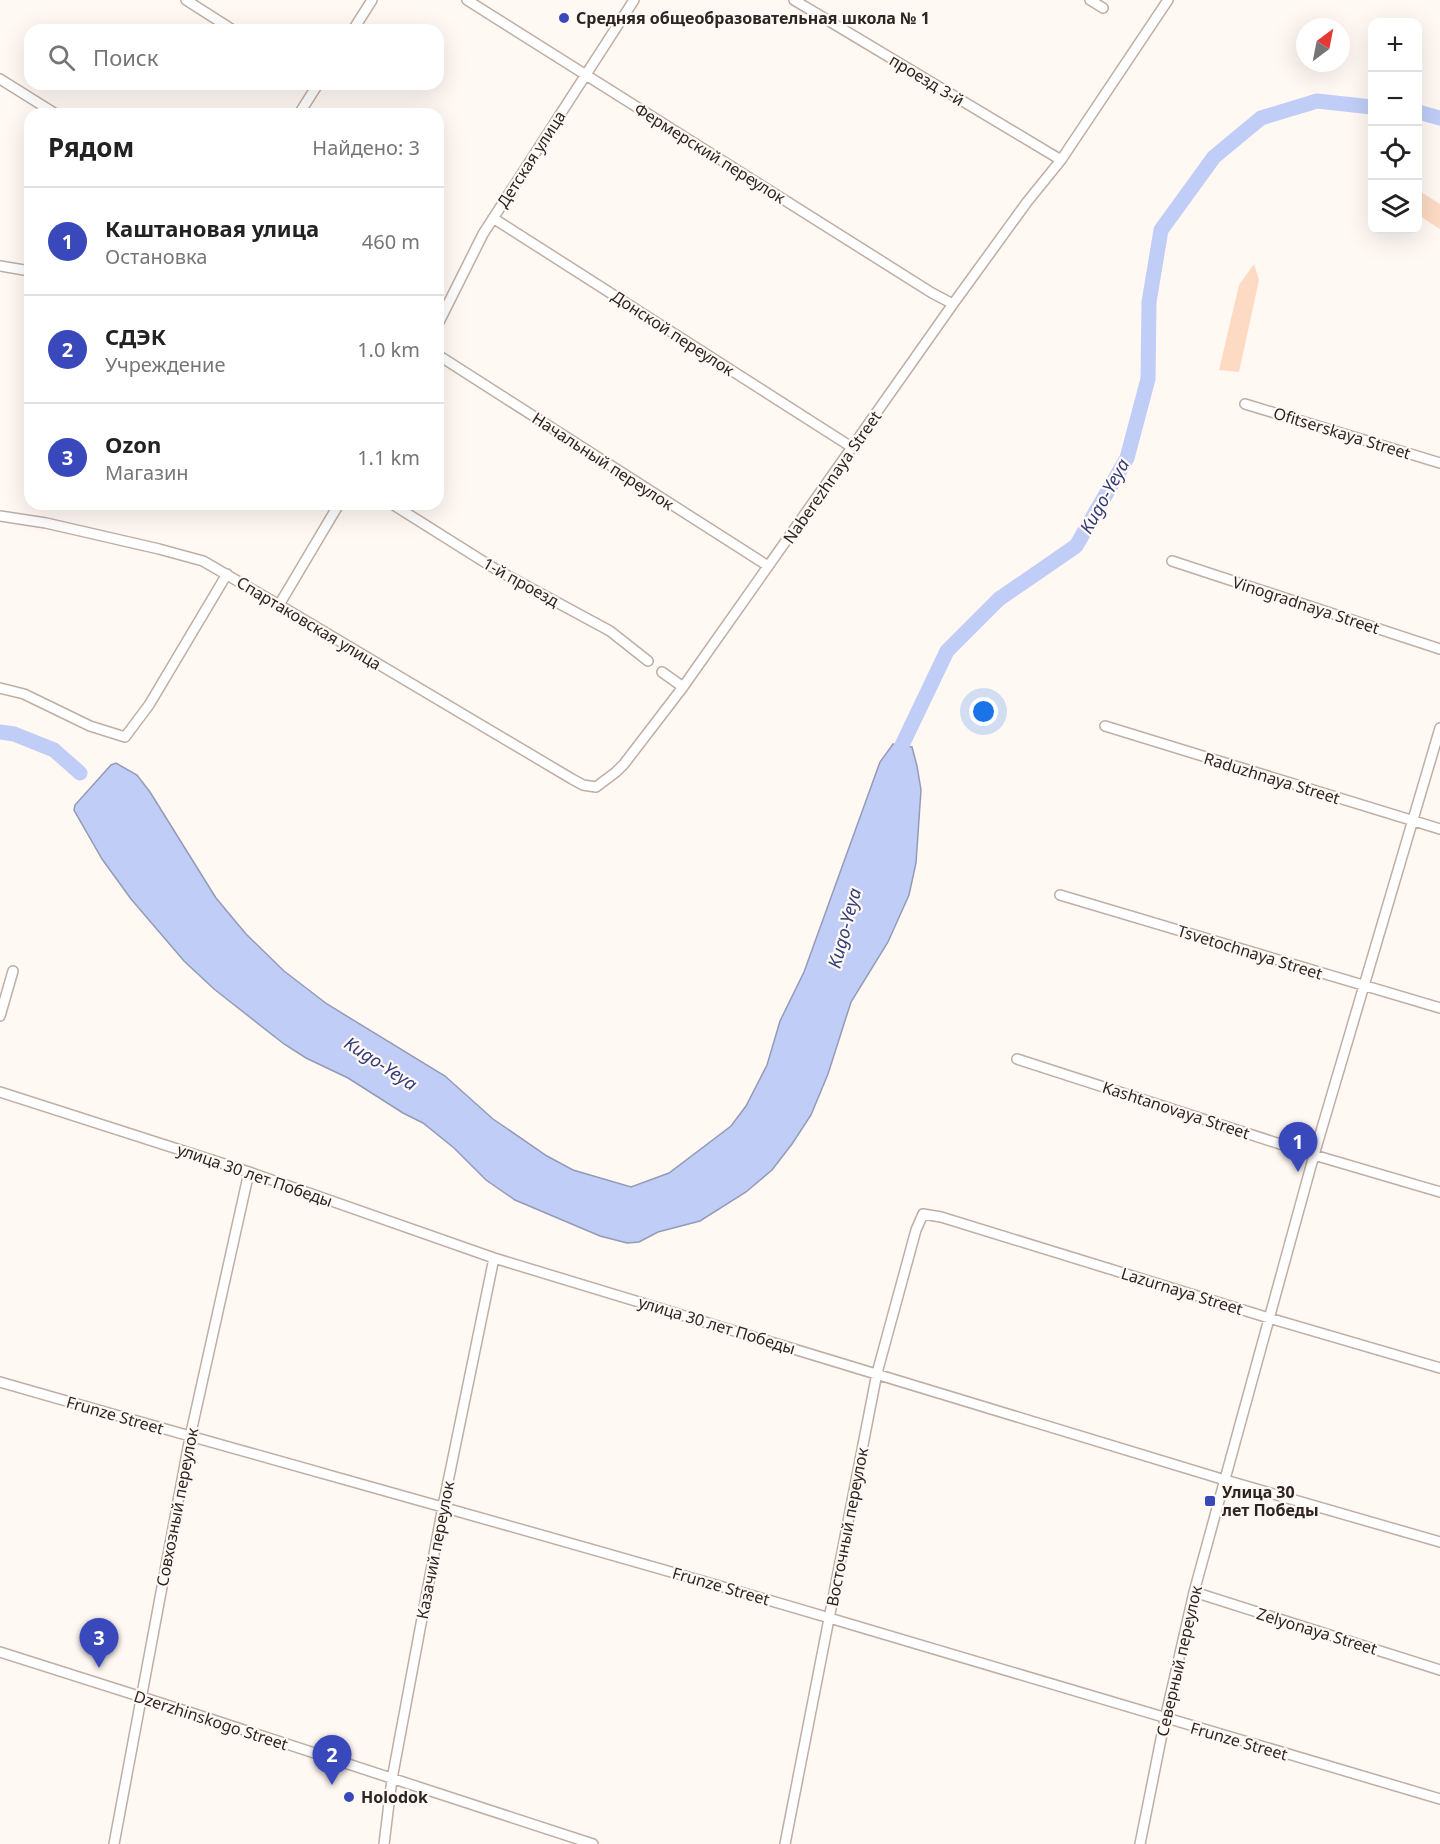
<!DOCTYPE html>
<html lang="ru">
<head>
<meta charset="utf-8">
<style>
  :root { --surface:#fff; --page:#f2f2f2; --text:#222; --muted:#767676; --line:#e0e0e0; --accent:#3949bb }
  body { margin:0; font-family:"Noto Sans",sans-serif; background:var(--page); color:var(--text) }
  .controls { position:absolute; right:18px; top:18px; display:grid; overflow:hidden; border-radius:12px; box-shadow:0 6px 24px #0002 }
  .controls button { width:54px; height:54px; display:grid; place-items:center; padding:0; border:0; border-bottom:2px solid var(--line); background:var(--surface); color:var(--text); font:30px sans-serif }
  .compass { position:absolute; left:1296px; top:18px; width:54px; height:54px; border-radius:50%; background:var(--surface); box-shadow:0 6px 24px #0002; rotate:32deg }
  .you { position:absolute; left:984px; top:712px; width:21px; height:21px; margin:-15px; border:4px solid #fff; border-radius:50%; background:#1a73e8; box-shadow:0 0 0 9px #1a73e833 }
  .badge { display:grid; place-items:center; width:39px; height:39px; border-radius:50%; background:var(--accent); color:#fff; font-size:20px; font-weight:700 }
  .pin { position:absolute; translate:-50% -50px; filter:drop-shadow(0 2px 3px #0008) }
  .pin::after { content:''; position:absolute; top:32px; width:21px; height:18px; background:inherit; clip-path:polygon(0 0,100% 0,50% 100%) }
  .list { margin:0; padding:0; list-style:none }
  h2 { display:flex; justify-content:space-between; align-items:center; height:78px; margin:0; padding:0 24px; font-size:26px }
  h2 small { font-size:20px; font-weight:400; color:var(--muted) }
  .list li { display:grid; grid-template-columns:39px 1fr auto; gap:18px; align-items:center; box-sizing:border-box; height:108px; padding:0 24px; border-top:2px solid var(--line) }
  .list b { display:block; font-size:22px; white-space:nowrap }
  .list p { margin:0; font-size:20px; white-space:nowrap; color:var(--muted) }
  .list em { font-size:20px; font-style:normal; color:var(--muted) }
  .icon { flex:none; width:33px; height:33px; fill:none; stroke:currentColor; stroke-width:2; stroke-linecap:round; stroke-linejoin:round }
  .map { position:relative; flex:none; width:1440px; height:1844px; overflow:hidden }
  .search { position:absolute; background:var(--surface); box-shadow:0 6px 24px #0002; left:24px; top:24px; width:420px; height:66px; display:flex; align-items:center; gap:15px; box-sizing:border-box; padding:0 21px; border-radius:18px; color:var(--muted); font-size:22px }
  .panel { position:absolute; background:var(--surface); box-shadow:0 6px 24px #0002; left:24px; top:108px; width:420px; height:402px; border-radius:18px }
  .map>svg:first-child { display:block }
  .green { fill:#fddac4 }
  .water { fill:#c0cdf7; stroke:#949bb7; stroke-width:1.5 }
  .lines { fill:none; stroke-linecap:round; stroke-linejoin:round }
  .river { stroke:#c0cdf7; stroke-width:15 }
  .minor-casing { stroke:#bfaea4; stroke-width:12 }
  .minor { stroke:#fff; stroke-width:9 }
  .poi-dot { fill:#3949bb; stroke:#fff8f3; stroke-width:2 }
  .labels { text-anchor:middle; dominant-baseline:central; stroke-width:4.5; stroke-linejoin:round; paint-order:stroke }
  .poi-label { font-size:16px; font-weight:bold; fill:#2c2522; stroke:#fff8f3; text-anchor:start }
  .street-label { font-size:16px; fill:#2c2522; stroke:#fff8f3 }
  .water-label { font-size:18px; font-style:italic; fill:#303d7b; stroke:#fff8f3 }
</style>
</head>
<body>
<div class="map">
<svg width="1440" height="1844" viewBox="0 0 1440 1844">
  <rect width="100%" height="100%" fill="#fff8f3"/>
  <!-- green -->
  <path class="green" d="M1418,190L1440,204V229L1418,215Z
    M1254,264L1259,280L1239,372L1219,370L1239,285Z"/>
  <!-- water -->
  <path class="water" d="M893,744L912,747L917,766L921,790L916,863L909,895L888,942L851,1002L828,1074L811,1115L792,1144L772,1170L746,1192L700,1221L658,1232L639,1242L627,1243L600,1236L515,1200L486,1180L454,1148L423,1123L403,1113L348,1078L306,1058L284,1044L214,989L184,961L131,899L102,859L74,810L75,805L111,765L116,763L137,775L150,792L216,898L246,934L284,971L327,1004L445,1076L493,1119L547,1156L573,1170L631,1187L669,1173L731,1126L746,1106L767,1065L780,1021L804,972L880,762Z"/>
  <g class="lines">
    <!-- river -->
    <path class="river" d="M1418,112L1440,118
      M0,732L14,734L54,750L80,773
      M893,764L947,651L999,599L1076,546L1127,458L1148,379L1149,302L1161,230L1214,157L1261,118L1317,101L1372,107"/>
    <!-- minor casing -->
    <g class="minor-casing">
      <path id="minor" d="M186,0L233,30
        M467,0L932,293L953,304
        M794,0L1061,160
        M1090,0L1103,8
        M353,30L372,0
        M0,79L56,114
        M299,114L318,84
        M493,218L853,448
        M0,266L30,271
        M438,324L483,234L634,0
        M438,355L768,566
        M1245,404L1440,463
        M392,504L497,570L610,631L648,661
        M0,516L46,523L159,549L203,561L279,605L572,779L583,785L596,787L616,772L624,764L683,687L953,304L1027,202L1061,160L1168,0
        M1172,561L1440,649
        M279,605L339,504
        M662,672L683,687
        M0,688L24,694L90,726L125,737L149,705L227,574
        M1105,726L1440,829
        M1060,895L1440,1008
        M0,1016L13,971
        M1017,1059L1314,1155L1440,1192
        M0,1092L249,1172L494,1258L1225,1480L1440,1542
        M0,1382C275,1461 551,1536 826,1617C1031,1677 1235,1740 1440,1799
        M1194,1592L1440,1670
        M0,1652L192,1713L593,1844
        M114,1844L190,1437L249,1172
        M384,1844L392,1779L443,1506L494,1258
        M785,1844L877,1373L916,1230L923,1214L941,1217L1269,1318L1440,1368
        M1140,1844L1165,1719L1194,1592L1314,1155L1440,728"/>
    </g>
    <!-- minor -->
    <use href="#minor" class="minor"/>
  </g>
  <!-- markers -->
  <g class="poi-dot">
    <circle cx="564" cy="18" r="6"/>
    <rect x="1204" y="1495" width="12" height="12" rx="3"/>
    <circle cx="349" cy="1797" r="6"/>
  </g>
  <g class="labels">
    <!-- poi labels -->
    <g class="poi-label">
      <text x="576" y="18">Средняя общеобразовательная школа № 1</text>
      <text x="1222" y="1492">Улица 30<tspan x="1222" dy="18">лет Победы</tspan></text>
      <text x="361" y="1797">Holodok</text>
    </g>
    <!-- street labels -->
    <g class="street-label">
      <text transform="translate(927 80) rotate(31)">проезд 3-й</text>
      <text transform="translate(710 153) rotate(32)">Фермерский переулок</text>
      <text transform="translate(531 159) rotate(-57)">Детская улица</text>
      <text transform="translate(673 333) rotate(33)">Донской переулок</text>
      <text transform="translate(1342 433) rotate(17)">Ofitserskaya Street</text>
      <text transform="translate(603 461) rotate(33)">Начальный переулок</text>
      <text transform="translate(832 477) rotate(-55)">Naberezhnaya Street</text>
      <text transform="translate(521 582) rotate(29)">1-й проезд</text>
      <text transform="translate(1306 605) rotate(18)">Vinogradnaya Street</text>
      <text transform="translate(309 623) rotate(31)">Спартаковская улица</text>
      <text transform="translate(1272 778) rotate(17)">Raduzhnaya Street</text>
      <text transform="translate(1250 952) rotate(17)">Tsvetochnaya Street</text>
      <text transform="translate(1176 1110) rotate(18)">Kashtanovaya Street</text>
      <text transform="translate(255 1175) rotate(19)">улица 30 лет Победы</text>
      <text transform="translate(1182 1291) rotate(17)">Lazurnaya Street</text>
      <text transform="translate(717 1325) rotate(17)">улица 30 лет Победы</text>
      <text transform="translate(115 1415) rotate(16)">Frunze Street</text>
      <text transform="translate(177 1507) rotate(-79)">Совхозный переулок</text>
      <text transform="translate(847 1527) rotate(-79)">Восточный переулок</text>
      <text transform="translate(435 1550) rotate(-79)">Казачий переулок</text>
      <text transform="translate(721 1586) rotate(16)">Frunze Street</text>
      <text transform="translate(1317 1631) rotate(17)">Zelyonaya Street</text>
      <text transform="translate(1179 1661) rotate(-77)">Северный переулок</text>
      <text transform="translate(211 1720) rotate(18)">Dzerzhinskogo Street</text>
      <text transform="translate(1239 1741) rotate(16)">Frunze Street</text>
    </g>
    <!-- water labels -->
    <g class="water-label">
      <text transform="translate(1104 496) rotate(-61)">Kugo-Yeya</text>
      <text transform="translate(844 928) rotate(-75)">Kugo-Yeya</text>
      <text transform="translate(381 1063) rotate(33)">Kugo-Yeya</text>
    </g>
  </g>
</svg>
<div class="controls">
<button>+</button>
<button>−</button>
<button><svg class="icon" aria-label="locate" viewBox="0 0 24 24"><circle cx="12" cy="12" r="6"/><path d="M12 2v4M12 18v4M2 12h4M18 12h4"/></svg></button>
<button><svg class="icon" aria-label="layers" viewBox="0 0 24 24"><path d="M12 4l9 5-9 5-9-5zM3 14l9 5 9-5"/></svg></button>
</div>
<svg class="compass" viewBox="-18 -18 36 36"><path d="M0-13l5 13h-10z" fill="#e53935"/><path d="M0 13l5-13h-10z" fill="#767676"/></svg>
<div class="you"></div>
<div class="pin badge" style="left:1298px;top:1172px">1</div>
<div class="pin badge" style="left:332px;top:1785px">2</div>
<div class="pin badge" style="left:99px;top:1668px">3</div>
<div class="search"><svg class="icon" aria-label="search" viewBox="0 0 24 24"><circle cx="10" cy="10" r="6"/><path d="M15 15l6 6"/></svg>Поиск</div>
<section class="panel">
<h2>Рядом<small>Найдено: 3</small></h2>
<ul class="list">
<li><span class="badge">1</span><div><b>Каштановая улица</b><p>Остановка</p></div><em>460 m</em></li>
<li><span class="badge">2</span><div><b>СДЭК</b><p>Учреждение</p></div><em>1.0 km</em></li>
<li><span class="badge">3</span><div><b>Ozon</b><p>Магазин</p></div><em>1.1 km</em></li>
</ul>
</section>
</div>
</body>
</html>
